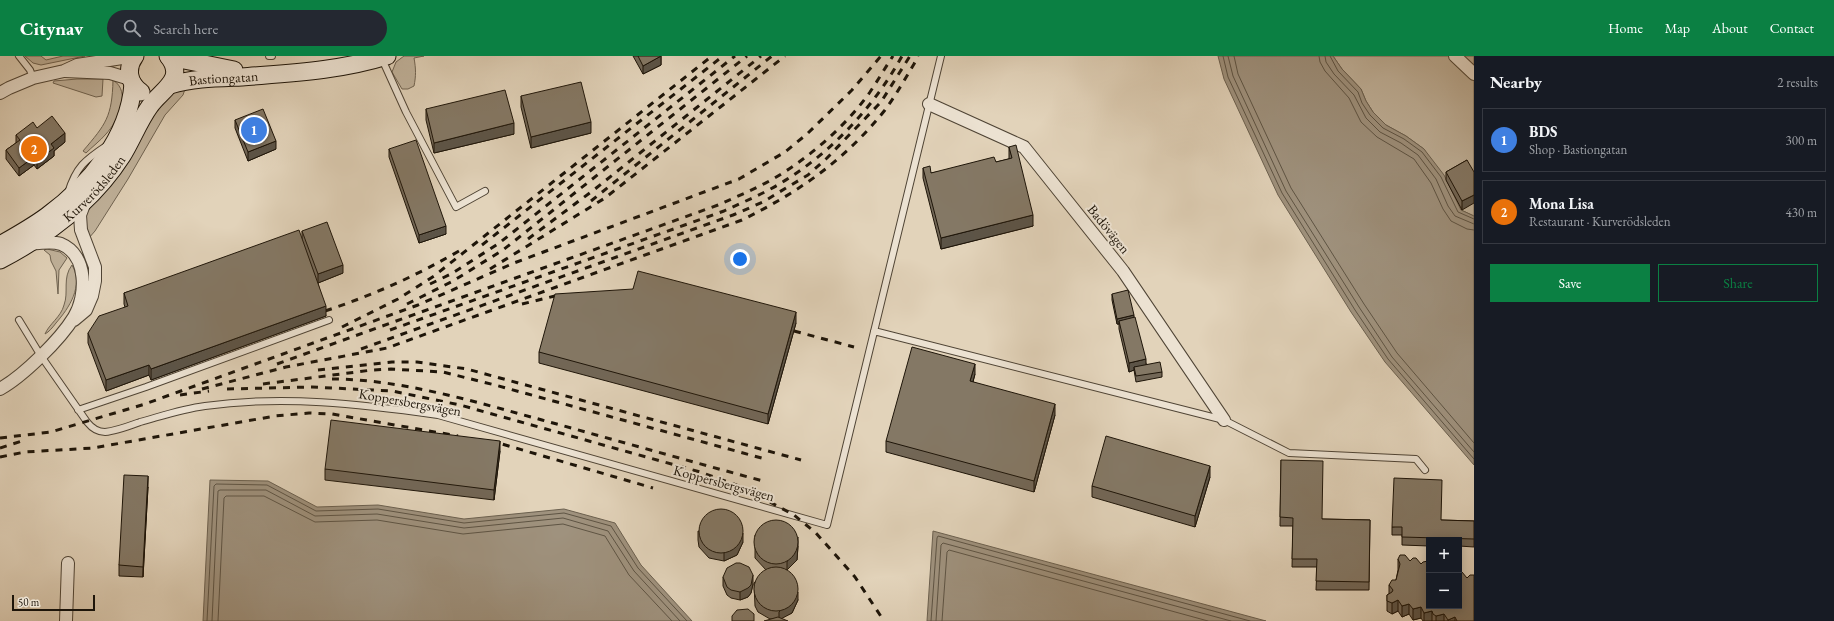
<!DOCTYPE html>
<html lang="en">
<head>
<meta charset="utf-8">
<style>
  :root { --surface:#171b24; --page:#242831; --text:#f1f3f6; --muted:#9ea1a6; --line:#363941; --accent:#0b8043 }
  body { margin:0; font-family:"EB Garamond",serif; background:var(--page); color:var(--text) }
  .controls { position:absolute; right:12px; bottom:12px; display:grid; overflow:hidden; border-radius:0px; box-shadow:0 2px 10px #0003 }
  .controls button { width:36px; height:36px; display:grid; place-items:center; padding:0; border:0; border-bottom:1px solid var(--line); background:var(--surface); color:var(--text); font:20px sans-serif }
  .scale { position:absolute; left:12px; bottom:10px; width:83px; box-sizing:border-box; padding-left:4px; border:2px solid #1e1509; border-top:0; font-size:11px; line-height:14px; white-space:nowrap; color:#1e1509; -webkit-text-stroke:3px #ece2d2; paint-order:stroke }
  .you { position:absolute; left:740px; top:203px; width:14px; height:14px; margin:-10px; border:3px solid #fff; border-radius:50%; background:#1a73e8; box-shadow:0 0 0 6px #1a73e833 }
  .badge { display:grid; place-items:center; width:26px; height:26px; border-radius:50%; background:var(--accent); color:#fff; font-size:13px; font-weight:700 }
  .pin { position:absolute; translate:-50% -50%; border:2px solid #fff; box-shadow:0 1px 4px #0006 }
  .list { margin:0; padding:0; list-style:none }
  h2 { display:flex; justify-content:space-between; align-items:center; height:52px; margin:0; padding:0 16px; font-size:17px }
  h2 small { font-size:13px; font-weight:400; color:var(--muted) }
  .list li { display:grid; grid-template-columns:26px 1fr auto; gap:12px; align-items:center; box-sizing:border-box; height:64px; margin:0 8px 8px; padding:0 8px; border:1px solid var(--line); border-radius:0px }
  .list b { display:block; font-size:15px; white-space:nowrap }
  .list p { margin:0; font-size:13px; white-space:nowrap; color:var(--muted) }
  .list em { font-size:13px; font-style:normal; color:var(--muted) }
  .actions { display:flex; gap:8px; padding:12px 16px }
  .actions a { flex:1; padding:9px 0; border:1px solid var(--accent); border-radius:0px; text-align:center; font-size:14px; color:var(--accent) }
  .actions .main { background:var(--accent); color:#fff }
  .icon { flex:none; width:22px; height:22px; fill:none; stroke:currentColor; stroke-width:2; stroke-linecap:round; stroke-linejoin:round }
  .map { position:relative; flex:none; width:1474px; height:565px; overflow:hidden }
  header { display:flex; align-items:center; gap:24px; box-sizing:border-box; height:56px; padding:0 20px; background:var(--accent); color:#fff }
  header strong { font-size:19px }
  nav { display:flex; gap:22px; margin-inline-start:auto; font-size:14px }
  .search { width:280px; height:36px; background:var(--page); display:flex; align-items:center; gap:10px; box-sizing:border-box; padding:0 14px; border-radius:22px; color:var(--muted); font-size:15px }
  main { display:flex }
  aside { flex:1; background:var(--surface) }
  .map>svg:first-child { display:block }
  .green { fill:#c1b39c; stroke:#706452 }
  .water { fill:#9f927e; stroke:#6b604f }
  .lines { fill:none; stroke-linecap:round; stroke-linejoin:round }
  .shore { stroke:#5e5444; stroke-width:1 }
  .service-casing { stroke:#4f4435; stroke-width:8 }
  .minor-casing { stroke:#4f4435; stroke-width:14 }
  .secondary-casing { stroke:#1e1509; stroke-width:19 }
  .service { stroke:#ece2d2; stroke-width:6 }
  .minor { stroke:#ece2d2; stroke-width:12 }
  .secondary { stroke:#ece2d2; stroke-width:17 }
  .rail { stroke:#1e1509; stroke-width:3; stroke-dasharray:7 7; stroke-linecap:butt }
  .wall { fill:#726757; stroke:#1e1509 }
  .shaded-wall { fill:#5c5447; stroke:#1e1509 }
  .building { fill:#847865; stroke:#1e1509 }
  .labels { text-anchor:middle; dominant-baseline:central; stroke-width:4; stroke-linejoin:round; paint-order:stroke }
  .street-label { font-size:14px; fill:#1e1509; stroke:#ece2d2 }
</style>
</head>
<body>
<header>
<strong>Citynav</strong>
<div class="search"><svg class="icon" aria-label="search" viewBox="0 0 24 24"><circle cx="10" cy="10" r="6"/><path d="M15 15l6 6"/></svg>Search here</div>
<nav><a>Home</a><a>Map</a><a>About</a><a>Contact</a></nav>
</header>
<main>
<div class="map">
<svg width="1474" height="565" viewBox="0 0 1474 565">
  <rect width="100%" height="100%" fill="#e2d3ba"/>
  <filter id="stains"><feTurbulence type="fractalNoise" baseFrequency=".005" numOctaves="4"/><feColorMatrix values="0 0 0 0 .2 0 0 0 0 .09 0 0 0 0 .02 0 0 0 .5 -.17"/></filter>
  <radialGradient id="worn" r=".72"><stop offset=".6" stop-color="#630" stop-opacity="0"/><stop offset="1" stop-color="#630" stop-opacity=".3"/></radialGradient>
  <!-- green -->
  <path class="green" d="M25,0H41L46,4L63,0H85L41,9L33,7Z
    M404,0H424L414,2C416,13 416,20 414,30L408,33H402L392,16L396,6Z
    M1333,0H1474V160L1461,154L1424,93L1406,80L1386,69L1373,56L1366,45L1361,33L1342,13Z
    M77,23H103L102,40L96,41L53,27L54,25Z
    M113,24C132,36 118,65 106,78C100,85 92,91 86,97L83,95C106,68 112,61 113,24Z
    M185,33L183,39L165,59L128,123L95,175L88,183L85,161L90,150L138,80L171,36Z
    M47,193L60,196L67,202L59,214L58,238L56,215L51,205L50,199L44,194Z
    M72,209C84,230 69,252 56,267C53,271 49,276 45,278C49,268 61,261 64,249C69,236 62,222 72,209Z"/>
  <!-- water -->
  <path class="water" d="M1218,0H1333L1342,13L1361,33L1366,45L1373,56L1386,69L1406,80L1424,93L1444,119L1461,154L1474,160V409L1385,306L1351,256L1278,139L1224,23Z
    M210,424L268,425L317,451L378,449L464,463L564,453L615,467L641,509L692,565H203Z
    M933,475L1266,565H927Z"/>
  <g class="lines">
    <!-- shore -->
    <path class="shore" d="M1223,0L1228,21L1282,137L1355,254L1388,303L1474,403
      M1228,0L1233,20L1286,135L1359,251L1392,301L1474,396
      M1234,0L1238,18L1291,132L1364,248L1397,297L1474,387
      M1319,0L1320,6L1325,15L1349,42L1361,66L1377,81L1414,103L1431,127L1443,153L1451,165L1467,173L1474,174
      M1325,0L1326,6L1334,18L1354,39L1366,62L1380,76L1401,87L1418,99L1436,123L1448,150L1455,160L1474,168
      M1330,0L1338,15L1358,36L1362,47L1370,59L1383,72L1404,83L1422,96L1441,121L1458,156L1474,163
      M207,565L214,430L216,428L267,429L316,455L378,453L464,467L564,457L611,470L638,512L687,565
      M212,565L218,435L220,434H266L315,460L377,458L464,472L563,462L608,475L634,515L680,565
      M218,565L224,442L226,440H264L315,466L377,464L463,478L563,468L605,480L629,519L672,565
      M931,565L937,482L938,480L1250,565
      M936,565L941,489L943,487L1231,565
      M942,565L947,496L949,494L1208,565"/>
    <!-- service casing -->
    <g class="service-casing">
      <path id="service" d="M19,0L30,14L33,22
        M269,0H272
        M382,3L406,56L456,151L485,135
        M68,137C76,111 85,104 106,90
        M19,264L41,300L87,366C91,371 97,376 105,376C116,375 129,370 140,366C162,360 182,353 205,350C283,339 360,348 438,359L827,469L941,0
        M874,275L1224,364L1289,397L1416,403L1425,414
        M78,354L146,331L329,264"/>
    </g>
    <!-- minor casing -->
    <g class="minor-casing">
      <path id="minor" d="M1455,0L1474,18
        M65,15L110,17L130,23
        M0,37L9,32L33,22L64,15L77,9L135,0
        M929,48L1024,91L1123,215L1224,364
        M74,264L86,254L92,240L95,225V211L81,174L80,159L85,146
        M0,333C23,320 60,284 74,261C87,240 88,199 61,188C52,185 39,187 30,188
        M66,565L68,507"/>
    </g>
    <!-- secondary casing -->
    <g class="secondary-casing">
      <g id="secondary">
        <path d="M135,0C126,12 128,27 141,36"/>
        <path d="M169,1L234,14"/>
        <path id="s1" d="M170,29C194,22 217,22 242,21C291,17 339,15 387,0"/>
        <path d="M0,189C16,180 32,171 47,160C89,129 129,82 133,28"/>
        <path id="s2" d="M0,204C48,179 92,147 122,100C132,84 139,65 150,50C161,34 187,23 168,0"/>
      </g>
    </g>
    <!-- service -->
    <use href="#service" class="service"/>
    <!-- minor -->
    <use href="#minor" class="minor"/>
    <!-- secondary -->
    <use href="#secondary" class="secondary"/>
    <!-- rail -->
    <path class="rail" d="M591,145L772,0
      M528,183L595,133L761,0
      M482,189L723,0
      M490,213L605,142L785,0
      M430,228L451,218L498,188L735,0
      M407,248L453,225L503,194L747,0
      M522,248L555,240H565
      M325,255C373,239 414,221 459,195
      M342,271L398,243L434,220L712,0
      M390,274L724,155C743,146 763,138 781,127C831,97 874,51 902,0
      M794,275L854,291
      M361,293L733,159L763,146L786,132L808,119L827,102L881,46L910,0
      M277,308L718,149C736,141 755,133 773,123C809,102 846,70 870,36C878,24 885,12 893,0
      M318,314L392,306H417L467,313L801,404
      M332,323C400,323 476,346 542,364C615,384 689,405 763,425
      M263,328L372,314L391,313L443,316L495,329L765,403
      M202,333L286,311L387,292L742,164C799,136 845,104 885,54C896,39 905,23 914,8L918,0
      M227,333L312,331L392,335L460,349L700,416L742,431L794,459L816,477L855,521L884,565
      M180,339L209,335
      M0,382L51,376L145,348L418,249L514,207L739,123L785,96L807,78L852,34L881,0
      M489,386L502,388L653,432
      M0,392L25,384
      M0,401L25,396L93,392L275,360L309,357L332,358L458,380"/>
  </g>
  <!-- wall -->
  <path class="wall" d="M633,0H661V9L643,18Z
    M521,40L591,77L531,92L521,51Z
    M426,53L514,78L434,97L426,64Z
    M235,64L276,93L248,105L235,72Z
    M37,72L65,86L54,95V100L37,113L34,109L19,120L6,103V94L16,87V79Z
    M1009,91L1033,170L941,193L923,122V112L931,117L996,106L1009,103Z
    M389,93L446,178L419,187L389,101Z
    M1467,104L1462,154L1446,124V116Z
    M302,175L343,217L318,227L326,260L151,324L149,319L106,335L88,287V277L125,251L124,248V237L302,183Z
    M633,233L796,267L768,368L539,307V296Z
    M1112,238L1134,261L1146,308L1162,316V321L1136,326L1134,314L1129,316L1119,273V268H1117L1112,244Z
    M975,318L973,326L1055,359L1034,436L886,396V385Z
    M500,395L494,444L325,424V413Z
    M1281,404L1322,463L1370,464L1369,534H1316L1317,511H1292L1293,470H1280Z
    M1210,421L1195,471L1092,441V430Z
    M148,431L143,521L119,520V509Z
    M1441,464L1474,465V491L1459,490V484H1429V490L1402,489V479H1392V471Z
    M698,475L743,486L737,499L724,505L709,502L699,491L698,484Z
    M755,479L798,490L797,504L786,514L798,544L792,557L781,562L770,563L758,556L755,550L754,527L766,514L755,502Z
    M1398,503L1429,550L1467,522L1474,565H1423L1421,562L1413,564L1409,558L1402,561L1398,555L1392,558L1387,555V539L1389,538V529L1396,524L1398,514Z
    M723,521L753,528L751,537L748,541L740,544L731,542L727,539L723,530Z"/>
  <!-- shaded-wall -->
  <path class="shaded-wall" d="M661,0V9L643,18V10Z
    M591,66V77L531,92V81Z
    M514,67V78L434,97V87Z
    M65,77V86L54,95V100L37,113V105L51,88Z
    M276,85V93L248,105V96Z
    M34,101V109L19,120V112Z
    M1474,139V147L1462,154V145Z
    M1033,159V170L941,193V182Z
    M446,170V178L419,187V179Z
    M343,209V217L318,227V218Z
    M326,250V260L151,324V313Z
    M796,256V267L768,368V358Z
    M1134,259V264L1119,265V268H1117V263Z
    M1146,303V312L1134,311V314L1129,316V307Z
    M975,308V318L970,336V325Z
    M149,309V319L106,335V324Z
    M1055,348V359L1034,436V425Z
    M500,385V395L494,444V434Z
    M1210,410V421L1195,471V460Z
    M148,420V431L143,521V511Z
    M743,477V486L737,499L724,505V497Z
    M798,481V490L797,504L787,514V506Z
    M753,519V528L751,537L748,541L740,544V536Z
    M798,536V544L792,557L779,564V556Z
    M1398,544V555L1392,558V547Z
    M1409,548V558L1402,561V550Z
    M1421,551V562L1413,564V553Z
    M1432,555V565H1424V557Z
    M1444,558V565H1436V560Z
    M1455,561V565H1448V564Z"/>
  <!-- building -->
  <path class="building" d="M638,0H661L643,10Z
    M581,26L591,66L531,81L521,40Z
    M505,34L514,67L434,87L426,53Z
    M263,53L276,85L248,96L235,64Z
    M52,60L65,77L51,88L54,92L37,105L34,101L19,112L6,94L20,84L16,79L33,66L37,72Z
    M416,84L446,170L419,179L389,93Z
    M1016,89L1033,159L941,182L923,112L930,110L931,117L994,101L996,106L1012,102L1009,91Z
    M1467,104L1474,116V139L1462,145L1446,116Z
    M327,166L343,209L318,218L302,175Z
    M299,174L326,250L151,313L149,309L106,324L88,277L99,260L128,250L124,237Z
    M638,215L796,256L768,358L539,296L555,238L633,233Z
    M1128,234L1134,259L1117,263L1112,238Z
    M1135,261L1146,303L1129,307L1119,265Z
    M912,291L975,308L970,325L1055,348L1034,425L886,385Z
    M1160,306L1162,316L1136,320L1134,311Z
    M331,364L500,385L494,434L325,413Z
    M1106,380L1210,410L1195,460L1092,430Z
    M1281,404L1323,405L1322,463L1370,464L1369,526L1316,525L1317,503H1292L1293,462L1280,461Z
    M124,419L148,420L143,511L119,509Z
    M1394,422L1442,424L1441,464L1474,465V483L1402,481V471H1392Z
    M699 475a22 22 0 1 1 44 0a22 22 0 1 1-44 0Z
    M754 486a22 22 0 1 1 44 0a22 22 0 1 1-44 0Z
    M1400,499H1405L1410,505L1413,502H1416L1421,508L1423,506L1428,505L1429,507V550H1459V515L1462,516L1467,522L1470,519H1474V565H1457L1455,561L1448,564L1444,558L1436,560L1433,558L1432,555L1424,557L1421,551L1413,553L1409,548L1402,550L1398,544L1392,547L1387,545V539L1392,536L1393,534L1389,529L1392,524H1396L1400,508L1398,503Z
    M736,507H740L749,511L753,519L751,529L748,532L740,536L731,534L727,531L723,521L727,512Z
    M754 533a22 22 0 1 1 44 0a22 22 0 1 1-44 0Z
    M748,553L754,558V565H732V560L737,554Z
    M778,561L788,565H764Z"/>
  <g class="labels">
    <!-- street labels -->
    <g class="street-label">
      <text stroke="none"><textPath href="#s1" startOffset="54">Bastiongatan</textPath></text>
      <text stroke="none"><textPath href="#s2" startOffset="119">Kurverödsleden</textPath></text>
      <text transform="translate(1109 173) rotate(51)">Badövägen</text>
      <text transform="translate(410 346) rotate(10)">Koppersbergsvägen</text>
      <text transform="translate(724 427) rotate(15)">Koppersbergsvägen</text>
    </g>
  </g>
  <rect width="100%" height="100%" filter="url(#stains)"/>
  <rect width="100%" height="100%" fill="url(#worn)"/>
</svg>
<div class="controls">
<button>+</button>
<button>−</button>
</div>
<div class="scale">50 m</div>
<div class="you"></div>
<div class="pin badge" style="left:254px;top:74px;background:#3f7fe0">1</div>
<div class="pin badge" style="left:34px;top:93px;background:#e8710a">2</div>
</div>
<aside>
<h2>Nearby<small>2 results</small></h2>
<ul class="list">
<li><span class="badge" style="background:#3f7fe0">1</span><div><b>BDS</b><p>Shop · Bastiongatan</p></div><em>300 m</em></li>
<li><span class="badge" style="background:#e8710a">2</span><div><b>Mona Lisa</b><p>Restaurant · Kurverödsleden</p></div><em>430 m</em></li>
</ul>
<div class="actions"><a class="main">Save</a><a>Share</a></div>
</aside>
</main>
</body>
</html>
